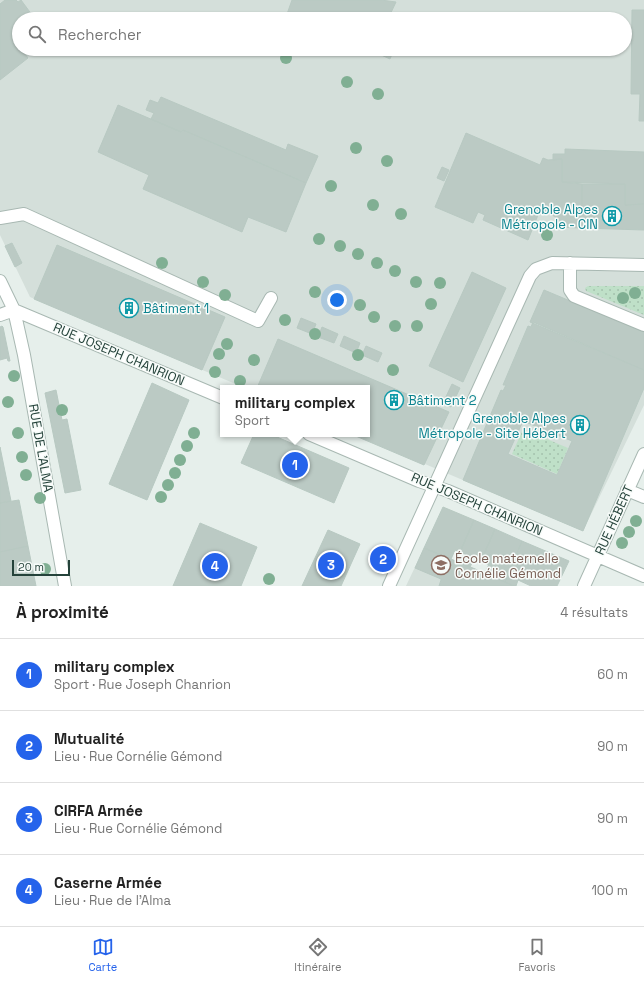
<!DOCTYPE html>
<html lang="fr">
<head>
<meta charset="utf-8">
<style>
  :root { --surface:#fff; --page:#f2f2f2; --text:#222; --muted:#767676; --line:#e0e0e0; --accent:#2563eb }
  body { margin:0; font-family:"Space Grotesk",sans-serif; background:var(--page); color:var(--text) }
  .scale { position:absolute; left:12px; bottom:10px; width:58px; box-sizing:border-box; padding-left:4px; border:2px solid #24423a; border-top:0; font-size:11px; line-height:14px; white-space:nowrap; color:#24423a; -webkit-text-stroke:3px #f7fbf9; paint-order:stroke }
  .you { position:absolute; left:337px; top:300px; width:14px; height:14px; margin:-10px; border:3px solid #fff; border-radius:50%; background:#1a73e8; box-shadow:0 0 0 6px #1a73e833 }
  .badge { display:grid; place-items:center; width:26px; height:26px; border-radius:50%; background:var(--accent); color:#fff; font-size:13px; font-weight:700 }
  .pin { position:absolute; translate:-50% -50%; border:2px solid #fff; box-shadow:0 1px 4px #0006 }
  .popup { position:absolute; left:220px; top:385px; width:150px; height:52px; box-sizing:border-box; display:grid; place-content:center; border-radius:0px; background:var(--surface); filter:drop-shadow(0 1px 3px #0005); font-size:13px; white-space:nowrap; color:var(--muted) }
  .popup b { font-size:15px; color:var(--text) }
  .popup::after { content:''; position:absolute; left:50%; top:100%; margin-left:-8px; border:8px solid transparent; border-top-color:var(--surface) }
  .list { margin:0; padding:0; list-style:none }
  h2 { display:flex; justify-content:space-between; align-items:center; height:52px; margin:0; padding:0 16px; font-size:17px }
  h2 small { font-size:13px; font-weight:400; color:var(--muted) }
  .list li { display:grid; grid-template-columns:26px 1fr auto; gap:12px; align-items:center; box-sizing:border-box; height:72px; padding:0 16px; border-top:1px solid var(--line) }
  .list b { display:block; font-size:15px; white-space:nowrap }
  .list p { margin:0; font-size:13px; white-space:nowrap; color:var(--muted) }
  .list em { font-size:13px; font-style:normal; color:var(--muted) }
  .icon { flex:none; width:22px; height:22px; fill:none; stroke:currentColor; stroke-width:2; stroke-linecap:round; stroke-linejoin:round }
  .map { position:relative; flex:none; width:644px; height:586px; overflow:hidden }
  .search { position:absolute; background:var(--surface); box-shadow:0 1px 3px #0004; left:12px; right:12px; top:12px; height:44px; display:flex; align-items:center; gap:10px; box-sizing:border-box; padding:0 14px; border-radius:22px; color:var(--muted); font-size:15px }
  .sheet { height:340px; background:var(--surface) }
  nav { display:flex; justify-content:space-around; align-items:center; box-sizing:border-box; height:56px; border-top:1px solid var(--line); background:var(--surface); font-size:11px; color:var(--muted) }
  nav a { display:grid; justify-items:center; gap:2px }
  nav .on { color:var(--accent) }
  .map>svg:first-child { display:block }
  .built { fill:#d4dfda; fill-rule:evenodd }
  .grass { fill:url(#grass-dots) }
  .building { fill:#bbcac4; stroke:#b8c9c2; fill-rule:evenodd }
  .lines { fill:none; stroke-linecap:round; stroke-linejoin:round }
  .minor-casing { stroke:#a8b8b2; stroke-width:14 }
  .minor { stroke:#fff; stroke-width:12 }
  .tree { fill:#80af93 }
  .labels { text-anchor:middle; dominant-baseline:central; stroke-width:3; stroke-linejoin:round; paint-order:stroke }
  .culture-label { font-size:13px; fill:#0d838f; stroke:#f7fbf9; text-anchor:end }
  .street-label { font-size:13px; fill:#24423a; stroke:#f7fbf9 }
  .education-label { font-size:13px; fill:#785e54; stroke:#f7fbf9; text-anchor:start }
</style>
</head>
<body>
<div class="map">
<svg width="644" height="586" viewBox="0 0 644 586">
  <defs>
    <pattern id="grass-dots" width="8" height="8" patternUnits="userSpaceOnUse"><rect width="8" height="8" fill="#bfe0c8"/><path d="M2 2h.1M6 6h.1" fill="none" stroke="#a4c1ad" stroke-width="1.8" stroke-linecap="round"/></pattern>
  </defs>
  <rect width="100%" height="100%" fill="#e6efeb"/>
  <!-- built -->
  <path class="built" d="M0,0H644V405L583,531L354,434H367V388H245L30,297L0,235ZM19,19H625V49H19Z
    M424,548L485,573L514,586H406Z"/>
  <!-- grass -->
  <path class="grass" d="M588,286H644V315L586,291L585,288Z
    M523,429L568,448L557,474L512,454Z"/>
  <!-- building -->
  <path class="building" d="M5,0H16L18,2L21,0L35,19H19V49H31L25,54L28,58L0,80V4Z
    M292,0H381L396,2L388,19H297L287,14Z
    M632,10H644V121H639L640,94H631Z
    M381,49H394L390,59L379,54Z
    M161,97L286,150L288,144L318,156L306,183L183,130L181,132L151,119L154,113L146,110L150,100L158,103Z
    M118,105L181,132L183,130L306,183L286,232L248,217L242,232L143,189L149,175L98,152Z
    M466,133L540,165L543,158L548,160L562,159V182L582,184L581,228L555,227L556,217L540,210L528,240L483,220L485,215L478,212L473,223L435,207Z
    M565,149L644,152V204L625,205V184L562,182V159L553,160V154H565Z
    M442,167L449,170L444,181L437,178Z
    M582,184H625V205L644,204V230L581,228Z
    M12,243L22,263L15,267L5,246Z
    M57,245L225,317L202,370L34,299Z
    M472,272L506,288L463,382L429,366Z
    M544,290L644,332V370L530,322Z
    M301,318L316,324L312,334L297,328Z
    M533,322L644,370V388L583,531L463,480L501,390L503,391L506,385H503L528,326L531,327ZM523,421L572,441L557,475L508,454Z
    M2,326L3,327L10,361H8L7,358L0,360V327Z
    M322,327L338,334L334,343L318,337Z
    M344,336L360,343L356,353L340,346Z
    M278,339L449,412L424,465L351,434H367V388H257Z
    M366,346L382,353L378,362L362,355Z
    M152,383L189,400L147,500L109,484Z
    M452,384L460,388L451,407L443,403Z
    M56,390L62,420L67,419L81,490L65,493L45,393Z
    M254,434H270L349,468L334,503L241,463Z
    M0,447L11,501L0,503Z
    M19,500L28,546L0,552V503Z
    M443,507L474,520L460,552L455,550L451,559L424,548Z
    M474,520L495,529L481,561L460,552Z
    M200,523L257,547L241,586H173Z
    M495,529L522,541L505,582L493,577L496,568L481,561Z
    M328,530L360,544L341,586H302Z
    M522,541L569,561L557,586H531L518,580L516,586H514L505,582Z
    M28,546L36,586H0V552Z
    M424,548L485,573L514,586H439L441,580V579L415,568Z
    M462,559L472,563L470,567L460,563Z
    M489,564L496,568L493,577L485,573Z"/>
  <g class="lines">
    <!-- minor casing -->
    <g class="minor-casing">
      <path id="minor" d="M0,218L24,214L258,321L271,298
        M570,263V290L574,296L644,325
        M0,281L14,310L24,355L65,586
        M14,310L223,398
        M0,315L14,310
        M309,434L419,481L448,491L644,576
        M627,490L644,497
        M389,586L530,276L536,269L552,263L644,265
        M584,586L644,454"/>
    </g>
    <!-- minor -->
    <use href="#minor" class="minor"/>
  </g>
  <!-- trees -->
  <g class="tree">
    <circle cx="286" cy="58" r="6"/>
    <circle cx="347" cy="82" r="6"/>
    <circle cx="378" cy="94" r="6"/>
    <circle cx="356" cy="148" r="6"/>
    <circle cx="387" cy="161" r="6"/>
    <circle cx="331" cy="186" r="6"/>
    <circle cx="373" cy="205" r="6"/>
    <circle cx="401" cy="214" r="6"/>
    <circle cx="547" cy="235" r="6"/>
    <circle cx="319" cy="239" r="6"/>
    <circle cx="340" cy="246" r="6"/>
    <circle cx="358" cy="254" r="6"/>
    <circle cx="162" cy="263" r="6"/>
    <circle cx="377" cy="263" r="6"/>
    <circle cx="395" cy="271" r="6"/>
    <circle cx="203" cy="282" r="6"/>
    <circle cx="416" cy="282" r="6"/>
    <circle cx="440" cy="283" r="6"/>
    <circle cx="315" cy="292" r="6"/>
    <circle cx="635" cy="293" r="6"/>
    <circle cx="225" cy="295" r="6"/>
    <circle cx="623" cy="298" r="6"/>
    <circle cx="431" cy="304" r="6"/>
    <circle cx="360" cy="305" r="6"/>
    <circle cx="374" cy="317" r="6"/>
    <circle cx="285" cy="320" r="6"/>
    <circle cx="395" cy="326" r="6"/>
    <circle cx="417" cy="326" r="6"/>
    <circle cx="315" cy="334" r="6"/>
    <circle cx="227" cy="344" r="6"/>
    <circle cx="219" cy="354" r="6"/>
    <circle cx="358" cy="355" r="6"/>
    <circle cx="254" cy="360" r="6"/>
    <circle cx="393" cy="370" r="6"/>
    <circle cx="215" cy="372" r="6"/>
    <circle cx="14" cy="376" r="6"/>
    <circle cx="240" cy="381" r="6"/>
    <circle cx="8" cy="402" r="6"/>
    <circle cx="62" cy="410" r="6"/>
    <circle cx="18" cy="433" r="6"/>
    <circle cx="194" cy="433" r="6"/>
    <circle cx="187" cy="446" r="6"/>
    <circle cx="22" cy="457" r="6"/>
    <circle cx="180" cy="460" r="6"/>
    <circle cx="175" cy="473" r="6"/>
    <circle cx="26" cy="475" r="6"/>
    <circle cx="168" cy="485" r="6"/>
    <circle cx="161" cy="497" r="6"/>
    <circle cx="40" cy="498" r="6"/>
    <circle cx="636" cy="521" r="6"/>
    <circle cx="629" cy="532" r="6"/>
    <circle cx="622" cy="543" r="6"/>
    <circle cx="45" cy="569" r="6"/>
    <circle cx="269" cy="579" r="6"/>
  </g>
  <!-- icons -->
  <defs>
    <g id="building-ring" transform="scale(1)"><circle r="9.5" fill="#f7fbf9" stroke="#0f9aa8" stroke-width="1.5"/><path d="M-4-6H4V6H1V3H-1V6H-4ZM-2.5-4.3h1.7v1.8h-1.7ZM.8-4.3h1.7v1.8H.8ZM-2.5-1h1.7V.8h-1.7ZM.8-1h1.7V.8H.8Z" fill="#0f9aa8"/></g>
    <g id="school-ring" transform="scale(1)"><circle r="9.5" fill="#f7fbf9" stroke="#8d6e63" stroke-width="1.5"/><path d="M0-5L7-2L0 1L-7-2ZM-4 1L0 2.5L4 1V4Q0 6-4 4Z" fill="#8d6e63"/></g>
  </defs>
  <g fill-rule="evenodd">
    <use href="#building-ring" x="612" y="216"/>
    <use href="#building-ring" x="129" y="308"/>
    <use href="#building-ring" x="394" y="400"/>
    <use href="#building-ring" x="580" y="425"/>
    <use href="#school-ring" x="441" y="565"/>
  </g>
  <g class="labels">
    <!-- culture labels -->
    <g class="culture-label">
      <text x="598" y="209">Grenoble Alpes<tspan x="598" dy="15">Métropole - CIN</tspan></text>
      <text x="143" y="308" text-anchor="start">Bâtiment 1</text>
      <text x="408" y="400" text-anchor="start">Bâtiment 2</text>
      <text x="566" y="418">Grenoble Alpes<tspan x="566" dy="15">Métropole - Site Hébert</tspan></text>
    </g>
    <!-- street labels -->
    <g class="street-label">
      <text transform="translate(119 354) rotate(23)">RUE JOSEPH CHANRION</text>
      <text transform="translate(41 448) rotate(80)">RUE DE L'ALMA</text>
      <text transform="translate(477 504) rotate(23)">RUE JOSEPH CHANRION</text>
      <text transform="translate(614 520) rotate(-66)">RUE HÉBERT</text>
    </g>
    <!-- education labels -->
    <g class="education-label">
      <text x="455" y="558">École maternelle<tspan x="455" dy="15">Cornélie Gémond</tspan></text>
    </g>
  </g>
</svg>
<div class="scale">20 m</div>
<div class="you"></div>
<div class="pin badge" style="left:295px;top:465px">1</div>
<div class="popup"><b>military complex</b>Sport</div>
<div class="pin badge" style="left:383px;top:559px">2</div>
<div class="pin badge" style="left:331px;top:565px">3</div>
<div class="pin badge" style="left:215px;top:566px">4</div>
<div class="search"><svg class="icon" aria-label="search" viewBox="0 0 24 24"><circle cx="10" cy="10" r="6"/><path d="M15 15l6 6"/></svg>Rechercher</div>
</div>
<section class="sheet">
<h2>À proximité<small>4 résultats</small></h2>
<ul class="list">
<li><span class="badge">1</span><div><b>military complex</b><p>Sport · Rue Joseph Chanrion</p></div><em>60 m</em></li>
<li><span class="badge">2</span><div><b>Mutualité</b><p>Lieu · Rue Cornélie Gémond</p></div><em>90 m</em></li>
<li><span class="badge">3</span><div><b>CIRFA Armée</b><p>Lieu · Rue Cornélie Gémond</p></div><em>90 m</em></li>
<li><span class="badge">4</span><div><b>Caserne Armée</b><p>Lieu · Rue de l'Alma</p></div><em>100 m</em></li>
</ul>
</section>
<nav>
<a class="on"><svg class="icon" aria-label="map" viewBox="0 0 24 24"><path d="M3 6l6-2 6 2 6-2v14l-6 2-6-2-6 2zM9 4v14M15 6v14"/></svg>Carte</a>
<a><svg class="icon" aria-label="directions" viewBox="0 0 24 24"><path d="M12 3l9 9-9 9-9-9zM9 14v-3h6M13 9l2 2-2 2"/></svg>Itinéraire</a>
<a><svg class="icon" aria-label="saved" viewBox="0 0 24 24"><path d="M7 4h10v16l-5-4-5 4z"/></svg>Favoris</a>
</nav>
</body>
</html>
